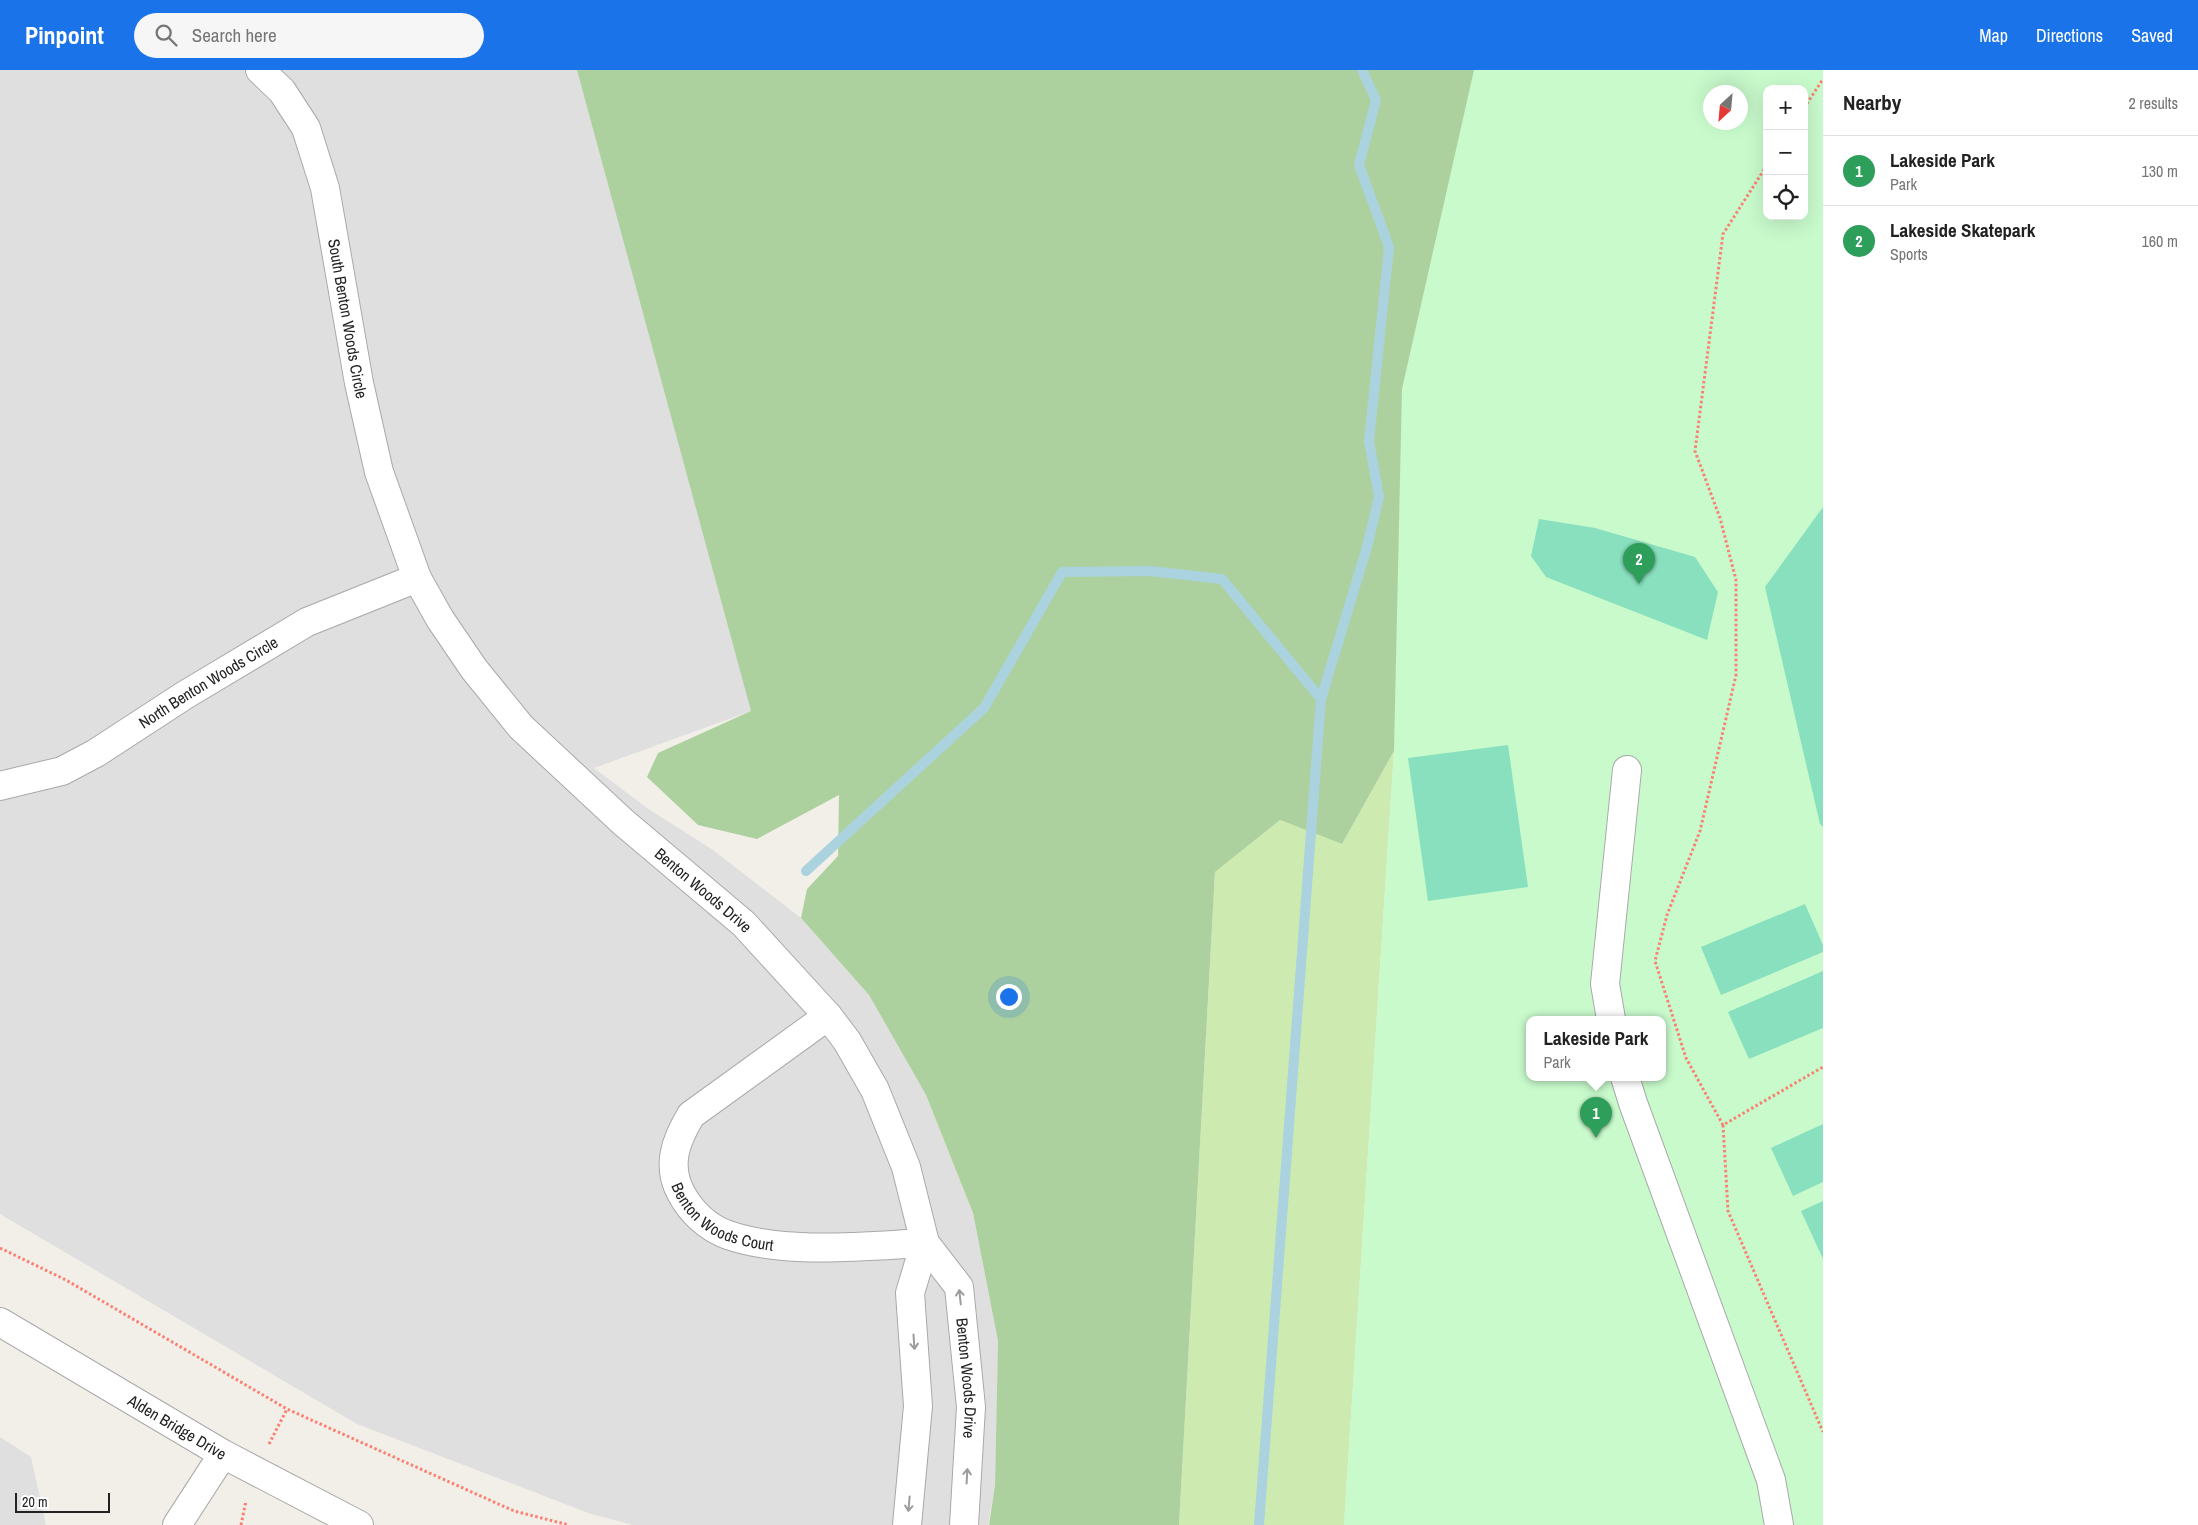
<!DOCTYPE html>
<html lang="en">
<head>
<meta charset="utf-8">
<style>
  :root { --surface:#fff; --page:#f6f6f6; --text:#222; --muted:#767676; --line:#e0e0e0; --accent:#1a73e8 }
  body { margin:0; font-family:"Archivo Narrow",sans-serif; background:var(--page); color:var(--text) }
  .controls { position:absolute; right:15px; top:15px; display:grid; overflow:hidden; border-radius:10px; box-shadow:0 5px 20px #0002 }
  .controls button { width:45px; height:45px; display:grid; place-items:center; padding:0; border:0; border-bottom:1px solid var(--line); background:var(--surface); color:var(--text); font:25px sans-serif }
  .compass { position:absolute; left:1703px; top:15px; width:45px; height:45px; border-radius:50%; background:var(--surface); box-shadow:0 5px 20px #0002; rotate:206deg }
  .scale { position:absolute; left:15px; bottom:12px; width:95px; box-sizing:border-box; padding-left:5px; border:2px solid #222; border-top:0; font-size:14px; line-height:18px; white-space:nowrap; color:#222; -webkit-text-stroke:4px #fff; paint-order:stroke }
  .you { position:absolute; left:1008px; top:926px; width:18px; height:18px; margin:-12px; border:4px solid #fff; border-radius:50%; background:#1a73e8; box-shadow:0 0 0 8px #1a73e833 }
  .badge { display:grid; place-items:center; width:32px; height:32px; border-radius:50%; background:var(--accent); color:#fff; font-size:16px; font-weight:700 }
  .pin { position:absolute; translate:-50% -41px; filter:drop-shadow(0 1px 2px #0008) }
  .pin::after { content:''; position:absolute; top:26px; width:18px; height:15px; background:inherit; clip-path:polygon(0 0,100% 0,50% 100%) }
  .popup { position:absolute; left:1526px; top:946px; width:140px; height:65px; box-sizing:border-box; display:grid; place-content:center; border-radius:10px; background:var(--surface); filter:drop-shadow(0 1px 4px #0005); font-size:16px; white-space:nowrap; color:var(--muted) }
  .popup b { font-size:19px; color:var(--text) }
  .popup::after { content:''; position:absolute; left:50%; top:100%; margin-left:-10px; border:10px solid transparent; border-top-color:var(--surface) }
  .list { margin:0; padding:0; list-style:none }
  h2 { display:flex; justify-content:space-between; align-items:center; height:65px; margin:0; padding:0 20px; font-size:21px }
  h2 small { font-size:16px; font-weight:400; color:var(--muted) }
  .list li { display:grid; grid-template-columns:32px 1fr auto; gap:15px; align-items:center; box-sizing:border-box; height:70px; padding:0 20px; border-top:1px solid var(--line) }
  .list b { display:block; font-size:19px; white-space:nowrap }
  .list p { margin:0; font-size:16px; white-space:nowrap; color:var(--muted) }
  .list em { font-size:16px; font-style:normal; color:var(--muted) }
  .icon { flex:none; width:28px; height:28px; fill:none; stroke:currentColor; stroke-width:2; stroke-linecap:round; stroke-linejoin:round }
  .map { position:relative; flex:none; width:1823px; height:1455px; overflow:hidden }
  header { display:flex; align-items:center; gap:30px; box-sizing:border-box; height:70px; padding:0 25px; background:var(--accent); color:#fff }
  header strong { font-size:24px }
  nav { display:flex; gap:28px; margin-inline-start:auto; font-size:18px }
  .search { width:350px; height:45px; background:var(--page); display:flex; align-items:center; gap:12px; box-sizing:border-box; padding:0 18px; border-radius:28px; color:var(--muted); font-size:19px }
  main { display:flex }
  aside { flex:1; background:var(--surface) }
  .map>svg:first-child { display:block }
  .residential { fill:#e0dfdf }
  .grass { fill:#cdebb0 }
  .forest { fill:#add19e }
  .park { fill:#c8facc; fill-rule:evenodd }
  .pitch { fill:#88e0be }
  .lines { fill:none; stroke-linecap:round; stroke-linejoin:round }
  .stream { stroke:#aad3df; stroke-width:10 }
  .minor-casing { stroke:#a9a9a9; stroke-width:30 }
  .path { stroke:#fa8072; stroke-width:3; stroke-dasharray:2.5 2.5; stroke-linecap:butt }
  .minor { stroke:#fff; stroke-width:28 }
  .oneway { stroke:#9c9c9c }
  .labels { text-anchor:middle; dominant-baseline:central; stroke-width:4; stroke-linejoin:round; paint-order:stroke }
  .street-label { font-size:16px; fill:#222; stroke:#fff }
</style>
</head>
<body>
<header>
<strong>Pinpoint</strong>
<div class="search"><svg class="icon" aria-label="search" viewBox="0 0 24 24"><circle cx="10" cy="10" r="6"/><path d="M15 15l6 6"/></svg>Search here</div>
<nav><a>Map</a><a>Directions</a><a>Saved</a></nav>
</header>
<main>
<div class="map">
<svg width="1823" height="1455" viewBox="0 0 1823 1455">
  <rect width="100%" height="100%" fill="#f2efe9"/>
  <!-- residential -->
  <path class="residential" d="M0,0H616L751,641L594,698L647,738L713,780L801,848L869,925L926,1025L973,1143L998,1271L995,1415L988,1455H633L591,1444L357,1354L0,1144Z
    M0,1367L31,1387L46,1455H0Z"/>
  <!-- grass -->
  <path class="grass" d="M1394,681L1344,1455H1179L1215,802L1280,750L1342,774Z"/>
  <!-- forest -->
  <path class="forest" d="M577,0H1823L1804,19H1767L1733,12L1710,22L1394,681L1342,774L1280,750L1215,802L1179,1455H989L995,1415L998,1271L973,1143L926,1025L869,925L801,848L807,819L838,786L839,725L757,769L698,755L647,707L658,683L751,641Z"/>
  <!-- park -->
  <path class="park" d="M1474,0H1823V1455H1344L1394,681L1402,319ZM1767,19H1804V146H1767ZM1710,22H1740V52H1710ZM1530,949H1662V1007H1530Z"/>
  <!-- pitch -->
  <path class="pitch" d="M1823,437V757L1820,754L1765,517Z
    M1539,449L1595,458L1695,487L1718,522L1707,570L1546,507L1531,486Z
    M1508,675L1528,817L1428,831L1408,688Z
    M1805,834L1823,875V882L1721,925L1701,877Z
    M1823,901V958L1749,989L1728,942Z
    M1823,1054V1112L1793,1126L1771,1078Z
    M1823,1131V1189L1801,1141Z"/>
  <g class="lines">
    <!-- stream -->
    <path class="stream" d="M806,801L984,638L1062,502L1150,501L1222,509L1321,629
      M1259,1455L1321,629L1367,477L1379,427L1369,371L1389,177L1359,95L1376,30L1362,0"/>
    <!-- minor casing -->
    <g class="minor-casing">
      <g id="minor">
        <path id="s1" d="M260,0L282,21L306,58L325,118L359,313L379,402L417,508L440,549L474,599L521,657L623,752L744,854L828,946L847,971L875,1020L906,1097L925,1173L959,1217L971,1337L964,1455"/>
        <path id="s2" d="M0,716L62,701L96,683L185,625L307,552L417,508"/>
        <path id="s3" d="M828,946L691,1045C676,1070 666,1095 681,1123C691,1142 708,1158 728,1165C786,1185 865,1176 925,1173"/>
        <path d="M1611,949L1605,914L1627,700"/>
        <path d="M1625,1007L1633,1033L1771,1410L1779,1455"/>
        <path id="s4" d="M0,1252L223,1384L359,1455"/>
        <path d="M177,1455L223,1384"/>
        <path d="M907,1455L918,1336L910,1223L925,1173"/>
      </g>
    </g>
    <!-- path -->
    <path class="path" d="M1804,38L1823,9
      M1767,95L1723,164L1695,381L1720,448L1736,510V605L1700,761L1667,845L1655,891L1686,988L1723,1055L1823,997
      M1723,1055L1728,1141L1823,1362
      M0,1178L66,1210L287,1339L514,1441L569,1455
      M269,1374L287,1339
      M241,1455L246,1431"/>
    <!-- minor -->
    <use href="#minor" class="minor"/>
  </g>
  <!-- one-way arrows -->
  <defs><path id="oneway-shaft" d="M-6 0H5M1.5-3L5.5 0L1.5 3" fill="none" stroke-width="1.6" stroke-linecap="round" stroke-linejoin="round" transform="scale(1.25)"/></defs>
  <g class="oneway">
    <use href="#oneway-shaft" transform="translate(960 1227) rotate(-96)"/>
    <use href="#oneway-shaft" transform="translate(914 1272) rotate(86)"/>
    <use href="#oneway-shaft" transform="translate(967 1406) rotate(-87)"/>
    <use href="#oneway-shaft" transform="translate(909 1434) rotate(95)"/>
  </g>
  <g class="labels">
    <!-- street labels -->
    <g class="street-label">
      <text stroke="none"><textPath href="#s1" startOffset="270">South Benton Woods Circle</textPath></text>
      <text stroke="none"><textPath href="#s2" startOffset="235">North Benton Woods Circle</textPath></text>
      <text stroke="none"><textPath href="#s1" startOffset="966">Benton Woods Drive</textPath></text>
      <text stroke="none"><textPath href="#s3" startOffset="302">Benton Woods Court</textPath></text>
      <text stroke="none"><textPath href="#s1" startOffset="1540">Benton Woods Drive</textPath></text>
      <text stroke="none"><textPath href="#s4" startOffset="206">Alden Bridge Drive</textPath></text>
    </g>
  </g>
</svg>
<div class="controls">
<button>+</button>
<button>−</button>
<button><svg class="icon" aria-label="locate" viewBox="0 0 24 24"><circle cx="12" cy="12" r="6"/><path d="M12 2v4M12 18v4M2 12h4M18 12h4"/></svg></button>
</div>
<svg class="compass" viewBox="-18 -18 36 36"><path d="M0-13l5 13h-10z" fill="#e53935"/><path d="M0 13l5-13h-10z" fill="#767676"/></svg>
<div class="scale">20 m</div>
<div class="you"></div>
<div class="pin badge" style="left:1596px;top:1068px;background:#2e9e5b">1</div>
<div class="popup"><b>Lakeside Park</b>Park</div>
<div class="pin badge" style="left:1639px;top:514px;background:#2e9e5b">2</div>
</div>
<aside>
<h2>Nearby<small>2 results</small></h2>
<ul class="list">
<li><span class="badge" style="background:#2e9e5b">1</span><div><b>Lakeside Park</b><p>Park</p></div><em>130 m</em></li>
<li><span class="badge" style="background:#2e9e5b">2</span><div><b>Lakeside Skatepark</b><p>Sports</p></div><em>160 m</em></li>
</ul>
</aside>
</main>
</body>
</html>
